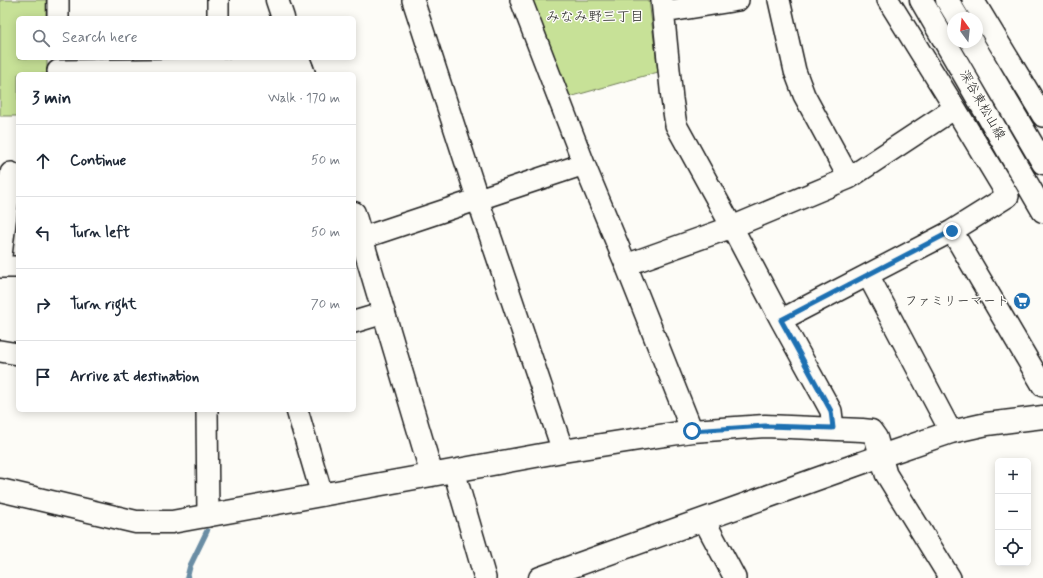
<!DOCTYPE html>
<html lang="en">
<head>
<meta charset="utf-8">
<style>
  :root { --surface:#fff; --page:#f6f6f7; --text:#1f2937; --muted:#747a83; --line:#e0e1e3 }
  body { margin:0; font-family:Mynerve,"Klee One",sans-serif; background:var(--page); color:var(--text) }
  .controls { position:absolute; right:12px; bottom:12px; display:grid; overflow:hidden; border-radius:6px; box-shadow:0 2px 10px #0003 }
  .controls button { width:36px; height:36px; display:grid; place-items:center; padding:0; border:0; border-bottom:1px solid var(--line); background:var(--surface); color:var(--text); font:20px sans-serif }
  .compass { position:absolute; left:947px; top:12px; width:36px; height:36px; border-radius:50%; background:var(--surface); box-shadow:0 2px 10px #0003; rotate:345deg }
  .stop { position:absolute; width:12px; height:12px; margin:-9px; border:3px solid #1f6fb2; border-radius:50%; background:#fff }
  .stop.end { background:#1f6fb2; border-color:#fff; box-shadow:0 1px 4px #0008 }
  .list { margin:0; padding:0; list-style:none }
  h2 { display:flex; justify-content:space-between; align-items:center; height:52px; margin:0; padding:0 16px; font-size:17px }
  h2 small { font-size:13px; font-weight:400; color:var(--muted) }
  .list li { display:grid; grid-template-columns:26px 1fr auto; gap:12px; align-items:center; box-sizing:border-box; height:72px; padding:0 16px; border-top:1px solid var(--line) }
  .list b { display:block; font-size:15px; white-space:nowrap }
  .list em { font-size:13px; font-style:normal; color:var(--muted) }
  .icon { flex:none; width:22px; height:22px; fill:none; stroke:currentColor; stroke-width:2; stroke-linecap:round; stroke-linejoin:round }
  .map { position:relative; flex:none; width:1043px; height:578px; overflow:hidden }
  .search { position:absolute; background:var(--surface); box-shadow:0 2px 10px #0003; left:16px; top:16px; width:340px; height:44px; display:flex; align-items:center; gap:10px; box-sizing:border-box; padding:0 14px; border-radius:6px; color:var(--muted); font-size:15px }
  .panel { position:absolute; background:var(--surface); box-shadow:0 2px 10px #0003; left:16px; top:72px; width:340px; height:340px; border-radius:6px }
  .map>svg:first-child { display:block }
  .green { fill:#c7e197; stroke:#727e5a }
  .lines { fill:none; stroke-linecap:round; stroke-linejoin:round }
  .stream { stroke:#6b8da4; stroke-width:5.5 }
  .minor-casing { stroke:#1c1c1c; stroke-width:24 }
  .tertiary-casing { stroke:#1c1c1c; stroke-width:25 }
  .primary-casing { stroke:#1c1c1c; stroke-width:25 }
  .minor { stroke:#fdfcf7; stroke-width:21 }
  .tertiary { stroke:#fdfcf7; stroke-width:22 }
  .primary { stroke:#fdfcf7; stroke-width:22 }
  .route { stroke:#1f6fb2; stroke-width:5 }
  .labels { text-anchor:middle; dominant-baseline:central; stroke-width:3; stroke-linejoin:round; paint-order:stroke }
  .street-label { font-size:13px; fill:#1c1c1c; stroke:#fdfcf7 }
  .poi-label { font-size:13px; fill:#1c1c1c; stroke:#fdfcf7; text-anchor:end }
  .neighbourhood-label { font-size:14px; fill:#1c1c1c; stroke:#fdfcf7 }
</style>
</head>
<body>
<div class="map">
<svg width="1043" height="578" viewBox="0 0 1043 578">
  <rect width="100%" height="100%" fill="#fdfcf7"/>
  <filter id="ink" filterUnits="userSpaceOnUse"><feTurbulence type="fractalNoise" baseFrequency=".025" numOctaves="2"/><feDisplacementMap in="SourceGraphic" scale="8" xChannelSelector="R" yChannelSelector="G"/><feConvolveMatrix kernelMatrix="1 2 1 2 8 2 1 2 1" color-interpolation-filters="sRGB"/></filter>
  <g filter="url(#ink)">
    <!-- green -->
    <path class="green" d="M0,0H46V18H18V58H47V74H18V116H0Z
      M527,0H649L658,72L566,98Z"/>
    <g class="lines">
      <!-- stream -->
      <path class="stream" d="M187,578L190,566L207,531"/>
      <!-- minor casing -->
      <g class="minor-casing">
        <path id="minor" d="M58,0V18
          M218,0V18
          M413,0L478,200L563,451
          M521,0L584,164L626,265L692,431
          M662,0L672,99L676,125L732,227L781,320L831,411L833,428
          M779,0L795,71L804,95L849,178
          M973,0L1043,116
          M664,12L738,0
          M58,71L302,68
          M952,231L1043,386
          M362,238L584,164
          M0,264L11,173
          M626,265L732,227L849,178L955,108
          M0,267H18
          M868,275L951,432
          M781,320L952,231L1008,196L955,108L888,0
          M354,322L384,313
          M0,351L18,354
          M207,410L208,516
          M297,410L322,495
          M881,456L886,474L950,578
          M454,471L485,578
          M704,520L735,578"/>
      </g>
      <!-- tertiary casing -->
      <g class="tertiary-casing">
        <path id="tertiary" d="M277,0L283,18
          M298,58L304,74
          M354,213L432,475
          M0,490L136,522H172L563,451L652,437L692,431L765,426L862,430L871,431L876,438L881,456
          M540,578L881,456L951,432L987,424L1043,417"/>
      </g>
      <!-- primary casing -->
      <g class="primary-casing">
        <path id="primary" d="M921,0L1043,211
          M947,0L958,18
          M972,42L1043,163"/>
      </g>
      <!-- minor -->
      <use href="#minor" class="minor"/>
      <!-- tertiary -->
      <use href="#tertiary" class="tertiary"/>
      <!-- primary -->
      <use href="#primary" class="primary"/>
    </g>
  </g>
  <g class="lines" filter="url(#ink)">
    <!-- route -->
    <path class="route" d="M692,431L765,426L833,428L831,411L781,320L952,231"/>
  </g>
  <!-- icons -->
  <defs>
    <g id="supermarket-disc" transform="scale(0.9)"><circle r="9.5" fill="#1f6fb2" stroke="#fdfcf7"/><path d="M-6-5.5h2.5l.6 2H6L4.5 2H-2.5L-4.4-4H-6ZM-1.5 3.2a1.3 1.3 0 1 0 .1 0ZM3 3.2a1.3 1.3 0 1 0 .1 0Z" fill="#fff"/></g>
  </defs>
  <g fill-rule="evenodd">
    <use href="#supermarket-disc" x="1022" y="301"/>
  </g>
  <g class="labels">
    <!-- street labels -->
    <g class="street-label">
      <text transform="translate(982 105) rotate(60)">深谷東松山線</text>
    </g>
    <!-- poi labels -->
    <g class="poi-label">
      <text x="1009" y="301">ファミリーマート</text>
    </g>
    <!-- neighbourhood labels -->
    <g class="neighbourhood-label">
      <text x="595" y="17">みなみ野三丁目</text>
    </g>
  </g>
</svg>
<div class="controls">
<button>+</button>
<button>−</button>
<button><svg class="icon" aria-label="locate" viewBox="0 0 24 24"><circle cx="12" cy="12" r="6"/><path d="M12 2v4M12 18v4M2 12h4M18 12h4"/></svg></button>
</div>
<svg class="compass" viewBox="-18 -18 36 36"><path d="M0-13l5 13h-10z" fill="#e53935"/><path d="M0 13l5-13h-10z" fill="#747a83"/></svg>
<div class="stop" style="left:692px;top:431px"></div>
<div class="stop end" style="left:952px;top:231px"></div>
<div class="search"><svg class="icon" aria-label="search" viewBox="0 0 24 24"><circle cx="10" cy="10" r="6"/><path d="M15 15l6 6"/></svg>Search here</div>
<section class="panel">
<h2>3 min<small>Walk · 170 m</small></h2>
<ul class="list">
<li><svg class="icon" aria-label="ahead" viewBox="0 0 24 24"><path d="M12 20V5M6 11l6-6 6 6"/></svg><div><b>Continue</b></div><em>50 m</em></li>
<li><svg class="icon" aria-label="left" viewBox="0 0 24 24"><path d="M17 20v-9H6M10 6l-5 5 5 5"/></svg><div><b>Turn left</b></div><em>50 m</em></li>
<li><svg class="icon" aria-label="right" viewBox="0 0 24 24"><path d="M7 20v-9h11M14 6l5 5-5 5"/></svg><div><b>Turn right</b></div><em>70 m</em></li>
<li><svg class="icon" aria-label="arrive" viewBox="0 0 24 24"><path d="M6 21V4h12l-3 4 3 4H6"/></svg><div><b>Arrive at destination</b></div></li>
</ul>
</section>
</div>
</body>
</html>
